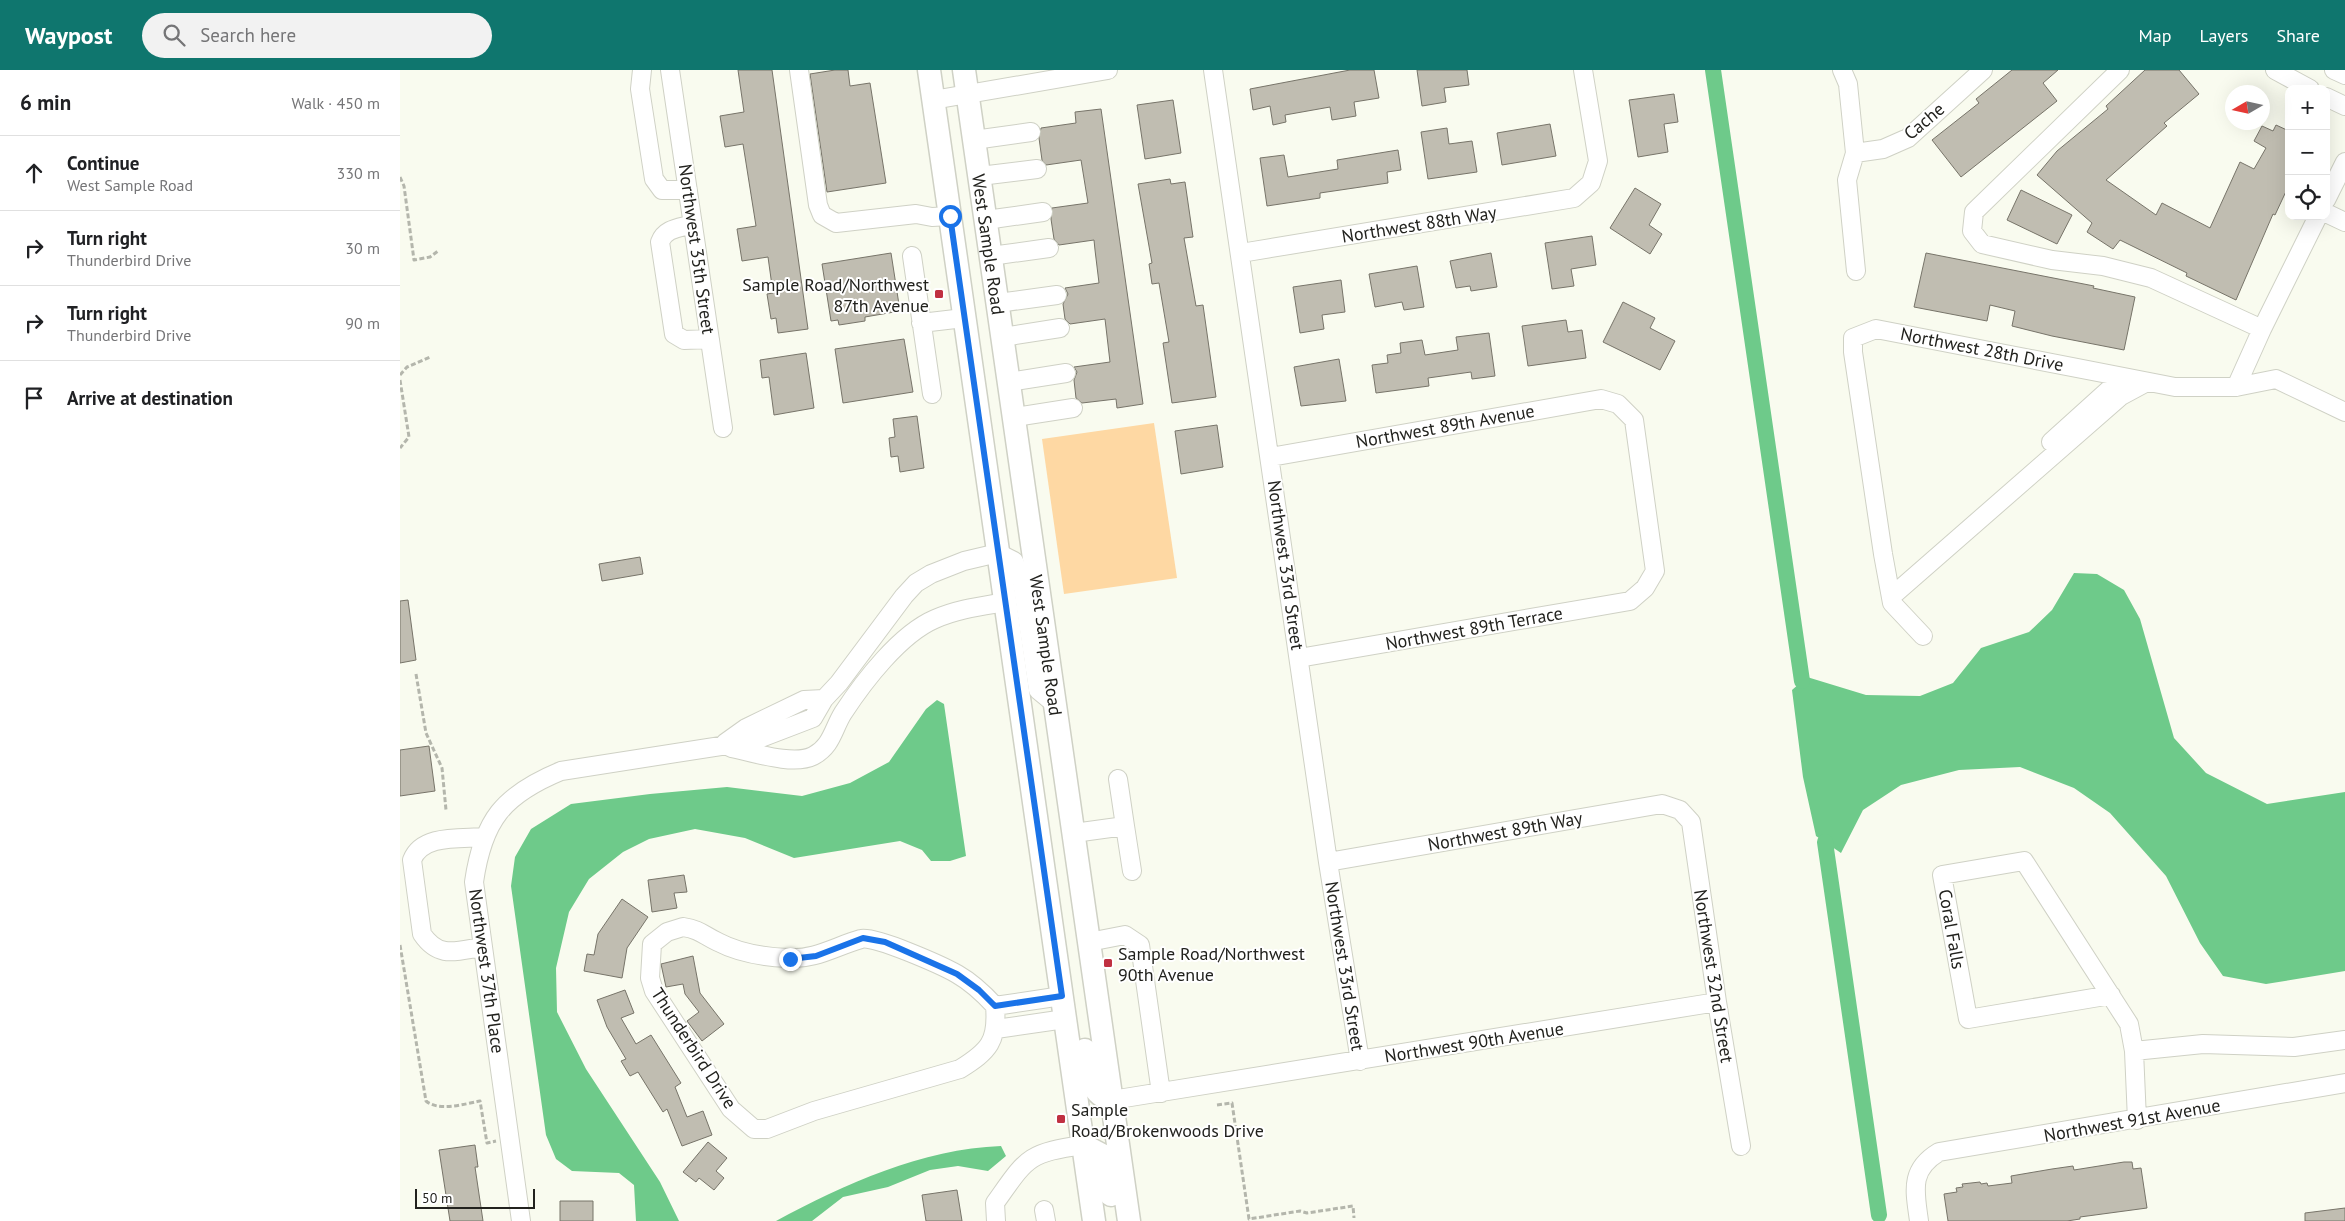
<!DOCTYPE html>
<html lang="en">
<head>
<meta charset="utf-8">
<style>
  :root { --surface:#fff; --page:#f2f2f2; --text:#202124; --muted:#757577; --line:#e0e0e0; --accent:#0f766e }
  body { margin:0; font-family:"PT Sans",sans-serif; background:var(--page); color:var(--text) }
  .controls { position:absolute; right:15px; top:15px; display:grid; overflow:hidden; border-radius:10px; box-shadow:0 5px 20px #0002 }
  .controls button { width:45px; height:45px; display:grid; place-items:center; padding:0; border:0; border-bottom:1px solid var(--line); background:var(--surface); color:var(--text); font:25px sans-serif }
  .compass { position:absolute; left:1825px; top:15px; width:45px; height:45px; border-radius:50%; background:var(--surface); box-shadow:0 5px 20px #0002; rotate:261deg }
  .scale { position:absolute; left:15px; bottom:12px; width:120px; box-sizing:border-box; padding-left:5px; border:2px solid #22221e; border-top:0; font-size:14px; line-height:18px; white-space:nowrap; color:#22221e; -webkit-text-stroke:4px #fff; paint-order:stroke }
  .stop { position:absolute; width:15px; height:15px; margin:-11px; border:4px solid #1a73e8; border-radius:50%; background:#fff }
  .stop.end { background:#1a73e8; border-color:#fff; box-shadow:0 1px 5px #0008 }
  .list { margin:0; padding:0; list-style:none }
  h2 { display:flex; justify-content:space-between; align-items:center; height:65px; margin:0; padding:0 20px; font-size:21px }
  h2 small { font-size:16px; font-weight:400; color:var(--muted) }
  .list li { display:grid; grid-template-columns:32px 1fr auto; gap:15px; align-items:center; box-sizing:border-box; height:75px; padding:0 20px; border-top:1px solid var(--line) }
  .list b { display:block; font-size:19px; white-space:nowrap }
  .list p { margin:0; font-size:16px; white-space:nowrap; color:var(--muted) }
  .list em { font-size:16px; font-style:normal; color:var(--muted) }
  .icon { flex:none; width:28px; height:28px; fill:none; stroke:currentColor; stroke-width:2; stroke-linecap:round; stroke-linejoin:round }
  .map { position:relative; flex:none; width:1945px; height:1151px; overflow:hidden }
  header { display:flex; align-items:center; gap:30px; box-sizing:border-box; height:70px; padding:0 25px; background:var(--accent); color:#fff }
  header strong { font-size:24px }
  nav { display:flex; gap:28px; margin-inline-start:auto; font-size:18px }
  .search { width:350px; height:45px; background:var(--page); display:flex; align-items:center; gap:12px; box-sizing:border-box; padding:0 18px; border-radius:28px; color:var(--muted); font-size:19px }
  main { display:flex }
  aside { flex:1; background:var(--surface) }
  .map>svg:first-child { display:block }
  .green { fill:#fed8a3 }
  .water { fill:#6eca8a }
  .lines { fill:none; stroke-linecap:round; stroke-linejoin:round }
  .canal { stroke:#6eca8a; stroke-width:16 }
  .building { fill:#c0bdb1; stroke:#777469 }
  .minor-casing { stroke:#cfd1c5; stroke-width:20 }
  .major-casing { stroke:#cfd1c5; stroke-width:25 }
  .path { stroke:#b4b6ac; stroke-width:3; stroke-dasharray:5 2.5; stroke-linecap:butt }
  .minor { stroke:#fff; stroke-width:18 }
  .major { stroke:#fff; stroke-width:22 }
  .route { stroke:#1a73e8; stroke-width:6 }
  .poi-dot { fill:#c03041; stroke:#fff; stroke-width:2 }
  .labels { text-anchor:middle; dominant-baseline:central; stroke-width:4; stroke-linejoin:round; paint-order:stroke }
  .street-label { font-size:18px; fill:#22221e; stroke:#fff }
  .poi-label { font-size:18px; fill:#22221e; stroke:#fff; text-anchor:start }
</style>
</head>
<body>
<header>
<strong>Waypost</strong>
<div class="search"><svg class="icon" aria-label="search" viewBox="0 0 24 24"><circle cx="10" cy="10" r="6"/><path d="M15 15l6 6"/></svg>Search here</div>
<nav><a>Map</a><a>Layers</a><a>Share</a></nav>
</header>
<main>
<aside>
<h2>6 min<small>Walk · 450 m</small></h2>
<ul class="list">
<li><svg class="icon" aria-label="ahead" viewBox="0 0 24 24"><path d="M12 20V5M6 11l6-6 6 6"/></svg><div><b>Continue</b><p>West Sample Road</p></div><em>330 m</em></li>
<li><svg class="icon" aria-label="right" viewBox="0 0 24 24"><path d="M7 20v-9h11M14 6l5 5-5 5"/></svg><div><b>Turn right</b><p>Thunderbird Drive</p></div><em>30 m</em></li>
<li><svg class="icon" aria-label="right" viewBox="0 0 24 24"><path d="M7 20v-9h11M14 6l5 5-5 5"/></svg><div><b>Turn right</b><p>Thunderbird Drive</p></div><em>90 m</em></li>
<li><svg class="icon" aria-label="arrive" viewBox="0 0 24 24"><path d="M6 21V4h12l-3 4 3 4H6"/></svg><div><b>Arrive at destination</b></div></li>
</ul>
</aside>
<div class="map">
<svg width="1945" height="1151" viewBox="0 0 1945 1151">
  <rect width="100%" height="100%" fill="#f9fbef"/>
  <!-- green -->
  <path class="green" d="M754,353L777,508L664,524L642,369Z"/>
  <!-- water -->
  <path class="water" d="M1674,503L1697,504L1724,520L1740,549L1774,668L1806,703L1867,734L1945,722V901L1866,914L1823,906L1800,873L1766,806L1710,743L1674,718L1620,697L1559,700L1501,715L1463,740L1441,783L1416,766L1403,707L1392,620L1407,607L1466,625L1520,626L1553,613L1581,578L1629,562L1652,540Z
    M537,630L544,634L566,786L550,791H531L522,780L500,771L394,788L345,768L295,759L249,769L223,782L189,809L169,842L156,898L157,942L186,999L260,1112L279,1151H236L234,1115L219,1103L172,1101L156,1089L146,1065L111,816L115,787L131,759L171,734L250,724L327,717L402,726L450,713L489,692L526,639Z
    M601,1076L606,1086L588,1101L558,1096L530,1100L488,1117L443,1127L412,1151H376C445,1114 522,1079 601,1076Z"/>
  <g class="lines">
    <!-- canal -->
    <path class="canal" d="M1313,0L1402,611
      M1425,772L1479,1145"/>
  </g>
  <!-- building -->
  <path class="building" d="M338,0H372L408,259L378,263L376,248L371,249L367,224L373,223L368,187L342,191L337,159L356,156L343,74L325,77L320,46L344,42Z
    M435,0H448L450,16L470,13L486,113L427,122L410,4Z
    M950,0H974L979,28L954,32L956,46L932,50L930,37L885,45L886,52L873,55L870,36L853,40L850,19Z
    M1017,0H1067L1069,15L1044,18L1046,32L1022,36Z
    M1612,0H1658L1643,13L1657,31L1561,107L1532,70L1579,33L1576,29Z
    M1745,0H1779L1799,24L1764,53L1767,56L1706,110L1756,145L1762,133L1810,158L1840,92L1854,99L1866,78L1854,71L1862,56L1873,61L1876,55L1889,61V115L1875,145L1873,144L1836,230L1786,206L1787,203L1720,170L1713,179L1687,162L1692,153L1637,105L1657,81L1708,39L1706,36Z
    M1274,24L1278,52L1264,54L1268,82L1238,87L1229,30Z
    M773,30L781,83L745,89L737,35Z
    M701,39L743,334L717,338L716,329L682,333L676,328L674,310L677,302L674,297L710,292L705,249L670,254L665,249L663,234L668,224L665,218L699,213L695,180L694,170L659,175L654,169L651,149L652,138L688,133L681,90L646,95L642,90L639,68L641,58L676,53L675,42Z
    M1150,54L1156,86L1102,95L1097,63Z
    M1047,58L1049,74L1072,71L1077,102L1028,109L1021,62Z
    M998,80L1001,100L987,102L988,113L920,123V128L867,136L860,88L884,85L888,107L938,99L937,90Z
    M770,109L771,114L785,112L793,167L784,168L796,236L803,235L816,327L772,333L763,273L769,272L759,213L752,214L749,194L752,193L738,114Z
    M1235,118L1261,134L1249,155L1262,164L1250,184L1210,158Z
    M1621,120L1672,145L1657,174L1607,150Z
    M1192,166L1196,195L1171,199L1174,216L1152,219L1145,173Z
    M491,183L500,241L465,247V251L439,255L438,250L431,251L422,194Z
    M1091,183L1097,217L1071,221L1070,216L1056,218L1050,191Z
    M1526,183L1694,216L1693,218L1735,227L1724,280L1652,266L1612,256L1615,241L1590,235L1587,251L1514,237Z
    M1017,196L1024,237L1004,240L1002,232L975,237L969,204Z
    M941,210L945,242L922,245L924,259L900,263L893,217Z
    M1223,232L1255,248L1250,258L1275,271L1260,300L1203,272Z
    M1166,250L1168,262L1182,260L1186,288L1128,296L1122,256Z
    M1089,263L1095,306L1072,309L1071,302L1028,308L1029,316L976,323L972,295L988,293L987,285L1001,283L1000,273L1022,270L1025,285L1058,280L1056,267Z
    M504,269L513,322L443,333L435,279Z
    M406,283L414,338L374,345L369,307L362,308L360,290Z
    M939,289L946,331L901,336L894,297Z
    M517,346L524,398L500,402L498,386L491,387L489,368L495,367L493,349Z
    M817,355L823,397L781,404L775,361Z
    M240,487L243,504L202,511L199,494Z
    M8,530L16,590L0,593V531Z
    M29,676L35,721L0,726V680Z
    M284,805L287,822L274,823L277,838L252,842L248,810Z
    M222,829L248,847L227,878L222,908L184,901L187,884L194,885L198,864Z
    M293,886L300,923L324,954L302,971L287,951L299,942L285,924L283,914L266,917L261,894Z
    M225,920L234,943L221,948L236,974L251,965L281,1013L275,1017L287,1047L303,1041L312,1065L282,1076L267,1039L263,1042L238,1002L230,1006L221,991L226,989L207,957L197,930Z
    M308,1072L327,1088L316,1101L324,1108L314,1120L299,1108L296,1112L283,1102Z
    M75,1075L78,1097H75L83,1151H50L39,1080Z
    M1724,1092H1732L1733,1099L1741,1098L1747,1138L1680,1147V1149L1667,1151H1548L1544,1124L1557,1122L1556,1118L1563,1117L1562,1114L1580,1112L1581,1114L1587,1113L1588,1116L1612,1113L1611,1106L1652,1099L1673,1096L1674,1100Z
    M557,1120L562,1151H526L522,1125Z
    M160,1131H193V1151H160Z
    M1945,1138V1151H1905V1143Z"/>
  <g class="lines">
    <!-- minor casing -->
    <g class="minor-casing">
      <path id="minor" d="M242,0L240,19L254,109L262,120H288
        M270,0L323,358
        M399,0L418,135L422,145L436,153L516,144L532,147L550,146
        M813,0L928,792L960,991
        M1442,0L1448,14L1455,83L1447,110L1456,201
        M1720,0L1574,142L1572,161L1582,174L1652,190L1703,196L1751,208L1862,259
        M1875,0L1910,19
        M1934,0L1945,5
        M1926,27L1945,36
        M533,30L708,0
        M574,70L631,62
        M1455,83L1483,79L1508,68L1583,0
        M580,106L637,99
        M1926,130L1945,92
        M1926,143L1945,152
        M586,150L643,142
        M293,154C280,158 265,158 260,172L274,264L284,270L310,269
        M841,183L1174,128L1191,113L1198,91L1183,0
        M512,186L532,324
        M591,186L649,178
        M598,233L657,225
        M521,253L564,248
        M603,267L660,258
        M609,312L666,303
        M1836,317L1862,259L1918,146
        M615,347L673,338
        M1651,372L1723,307
        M871,387L1201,329L1218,334L1234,350L1255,501L1245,518L1230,531L899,588
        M1491,527L1721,326L1747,312
        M1523,566L1492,533L1483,484L1453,282V268L1476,259L1775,317H1836L1876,309L1945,342
        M325,673L346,658L404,630L424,629
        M331,678C352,682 393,696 413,686C432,676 433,659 443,643C464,611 500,564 535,549C557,539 582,536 605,532
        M725,756L732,801
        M674,763L725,756L718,709
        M928,792L1262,734L1280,740L1291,752L1317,932L1341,1076
        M283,857C301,860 303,865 318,872C339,883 364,887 388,888C415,890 436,876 461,869C474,865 543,896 557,904C571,912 584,924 595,936C598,971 589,981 560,999L414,1041L367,1059H354L331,1039L254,921L250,908L252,874L267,862Z
        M689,872L725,865L740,875L761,1023
        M82,877C56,881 39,889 22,864L12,790C22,764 60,769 84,767
        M1711,925L1568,949L1542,805L1624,791L1729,954L1734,981L1737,1050
        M595,936L662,926
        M596,959L665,949
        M1734,981L1803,974L1894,977L1945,970
        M712,1030L1317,932
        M644,1140L646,1151
        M121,1151L74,812C83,750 103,725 161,701L353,671L413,648L424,629L439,613L504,526L516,513L531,504L564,491L598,483L614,491L622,512L638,620L655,634
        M596,1151L595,1133C627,1088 627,1083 683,1075
        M1519,1151C1515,1121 1509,1100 1539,1082L1945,1013"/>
    </g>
    <!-- major casing -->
    <g class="major-casing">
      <g id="major">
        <path d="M529,0L694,1151"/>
        <path id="s1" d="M564,0L729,1151"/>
        <path d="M685,980C688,1000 688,1024 712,1030"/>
        <path d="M683,1075L702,1085L708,1105L711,1125"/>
      </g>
    </g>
    <!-- path -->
    <path class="path" d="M0,107L4,116L14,190L30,187L38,181
      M0,305L7,297L30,287
      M0,310L9,367L0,378
      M16,604L26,663L42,698L46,740
      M0,875L26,1031C39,1042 64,1034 80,1031L87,1073L96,1071
      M817,1035L832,1033L849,1149L900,1141L907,1143L953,1136L954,1148"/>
    <!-- minor -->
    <use href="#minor" class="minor"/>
    <!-- major -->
    <use href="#major" class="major"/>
  </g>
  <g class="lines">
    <!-- route -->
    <path class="route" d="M390,889L416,886L463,868L485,872L557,904L579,920L595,936L662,926L550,146"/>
  </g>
  <!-- markers -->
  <g class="poi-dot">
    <rect x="534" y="219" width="10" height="10" rx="2.5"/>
    <rect x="703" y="888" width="10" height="10" rx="2.5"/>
    <rect x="656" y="1044" width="10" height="10" rx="2.5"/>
  </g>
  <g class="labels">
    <!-- street labels -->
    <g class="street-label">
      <text transform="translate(1524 51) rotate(-40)">Cache</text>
      <text transform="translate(1019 154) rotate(-9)">Northwest 88th Way</text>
      <text stroke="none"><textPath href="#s1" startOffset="176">West Sample Road</textPath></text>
      <text transform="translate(297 179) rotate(82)">Northwest 35th Street</text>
      <text transform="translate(1582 279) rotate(11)">Northwest 28th Drive</text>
      <text transform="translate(1045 356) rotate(-10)">Northwest 89th Avenue</text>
      <text transform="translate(886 495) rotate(82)">Northwest 33rd Street</text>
      <text transform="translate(1074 558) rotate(-10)">Northwest 89th Terrace</text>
      <text stroke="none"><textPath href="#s1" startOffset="581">West Sample Road</textPath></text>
      <text transform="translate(1105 761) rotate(-10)">Northwest 89th Way</text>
      <text transform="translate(1552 859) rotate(80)">Coral Falls</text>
      <text transform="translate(945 896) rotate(81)">Northwest 33rd Street</text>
      <text transform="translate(87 901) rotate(82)">Northwest 37th Place</text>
      <text transform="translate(1314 906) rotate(81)">Northwest 32nd Street</text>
      <text transform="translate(1074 972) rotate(-9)">Northwest 90th Avenue</text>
      <text transform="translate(294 978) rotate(57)">Thunderbird Drive</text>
      <text transform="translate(1732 1050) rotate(-10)">Northwest 91st Avenue</text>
    </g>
    <!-- poi labels -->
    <g class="poi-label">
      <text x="529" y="214" text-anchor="end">Sample Road/Northwest<tspan x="529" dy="21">87th Avenue</tspan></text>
      <text x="718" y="883">Sample Road/Northwest<tspan x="718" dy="21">90th Avenue</tspan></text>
      <text x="671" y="1039">Sample<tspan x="671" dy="21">Road/Brokenwoods Drive</tspan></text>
    </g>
  </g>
</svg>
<div class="controls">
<button>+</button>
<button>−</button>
<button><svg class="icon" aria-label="locate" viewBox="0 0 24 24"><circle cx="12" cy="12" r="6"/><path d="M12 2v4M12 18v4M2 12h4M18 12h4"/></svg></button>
</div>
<svg class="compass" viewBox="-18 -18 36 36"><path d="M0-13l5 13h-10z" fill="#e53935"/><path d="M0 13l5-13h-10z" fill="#757577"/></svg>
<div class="scale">50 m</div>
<div class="stop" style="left:550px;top:146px"></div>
<div class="stop end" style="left:390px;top:889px"></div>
</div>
</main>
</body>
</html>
